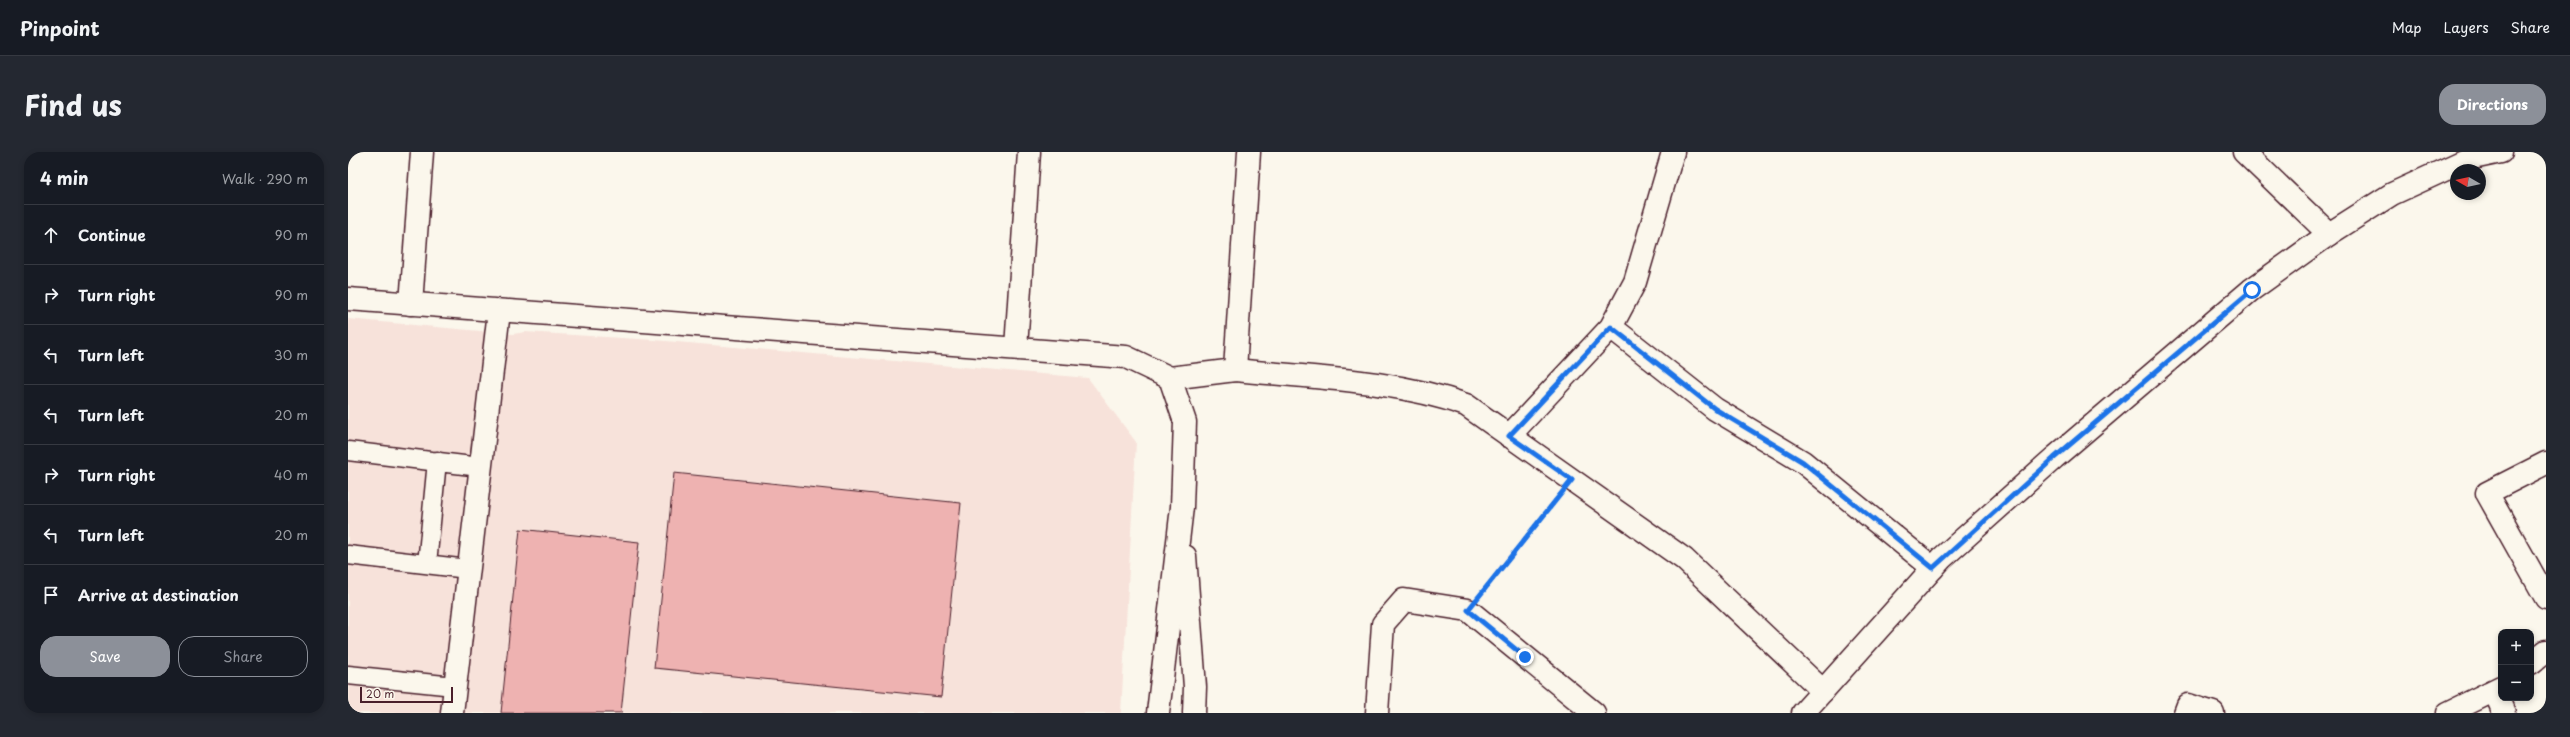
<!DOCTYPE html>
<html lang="en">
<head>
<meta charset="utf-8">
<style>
  :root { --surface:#171b24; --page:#242831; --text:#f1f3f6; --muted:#9ea1a6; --line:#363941; --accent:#8c9099 }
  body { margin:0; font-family:"Playpen Sans",sans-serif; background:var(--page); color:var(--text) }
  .controls { position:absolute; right:12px; bottom:12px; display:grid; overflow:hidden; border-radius:8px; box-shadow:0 2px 6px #0003 }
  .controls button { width:36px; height:36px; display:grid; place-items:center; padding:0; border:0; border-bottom:1px solid var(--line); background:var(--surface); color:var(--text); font:20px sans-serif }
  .compass { position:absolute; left:2102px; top:12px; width:36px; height:36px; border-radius:50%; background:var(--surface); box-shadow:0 2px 6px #0003; rotate:279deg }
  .scale { position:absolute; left:12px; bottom:10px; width:93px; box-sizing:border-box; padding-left:4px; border:2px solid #4a1f2b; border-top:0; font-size:11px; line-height:14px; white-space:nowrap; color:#4a1f2b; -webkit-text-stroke:3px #fbf7ec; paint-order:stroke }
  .stop { position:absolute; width:12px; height:12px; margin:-9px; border:3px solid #1a73e8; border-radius:50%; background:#fff }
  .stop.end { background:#1a73e8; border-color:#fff; box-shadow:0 1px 4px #0008 }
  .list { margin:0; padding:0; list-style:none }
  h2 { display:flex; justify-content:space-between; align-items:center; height:52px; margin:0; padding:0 16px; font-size:17px }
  h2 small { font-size:13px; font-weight:400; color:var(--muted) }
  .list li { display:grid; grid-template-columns:26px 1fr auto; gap:12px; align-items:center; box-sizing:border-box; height:60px; padding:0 16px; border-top:1px solid var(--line) }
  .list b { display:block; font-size:15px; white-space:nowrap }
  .list em { font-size:13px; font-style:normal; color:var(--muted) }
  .actions { display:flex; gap:8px; padding:12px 16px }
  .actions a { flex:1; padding:9px 0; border:1px solid var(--accent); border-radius:16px; text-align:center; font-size:14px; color:var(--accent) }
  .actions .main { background:var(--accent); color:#fff }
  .icon { flex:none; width:22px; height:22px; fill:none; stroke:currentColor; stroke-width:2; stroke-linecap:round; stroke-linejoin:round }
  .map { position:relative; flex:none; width:2198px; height:561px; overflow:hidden; border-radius:16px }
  header { display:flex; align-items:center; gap:24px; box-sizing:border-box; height:56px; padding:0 20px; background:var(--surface); border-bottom:1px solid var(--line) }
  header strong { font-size:19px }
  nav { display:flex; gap:22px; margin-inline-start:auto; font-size:14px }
  .intro { display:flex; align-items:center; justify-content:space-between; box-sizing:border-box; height:96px; padding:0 24px }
  h1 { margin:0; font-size:28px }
  .button { padding:10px 18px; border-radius:16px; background:var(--accent); color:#fff; font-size:14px; font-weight:700 }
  main { display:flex; gap:24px; padding:0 24px }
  aside { flex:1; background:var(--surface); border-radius:16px; box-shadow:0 2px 6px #0003 }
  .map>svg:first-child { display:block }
  .built { fill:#f7e2da }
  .building { fill:#eeb2b1; stroke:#4a1f2b }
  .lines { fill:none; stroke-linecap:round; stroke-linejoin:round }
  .service-casing { stroke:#4a1f2b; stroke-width:21 }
  .minor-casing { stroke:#4a1f2b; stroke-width:25 }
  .tertiary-casing { stroke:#4a1f2b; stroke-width:25 }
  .path { stroke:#4a1f2b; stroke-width:2.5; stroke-dasharray:1 3; stroke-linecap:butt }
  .service { stroke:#fbf7ec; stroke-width:18 }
  .minor { stroke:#fbf7ec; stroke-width:22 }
  .tertiary { stroke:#fbf7ec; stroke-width:22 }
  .route { stroke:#1a73e8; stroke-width:5 }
</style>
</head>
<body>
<header>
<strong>Pinpoint</strong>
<nav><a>Map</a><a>Layers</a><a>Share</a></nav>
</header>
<div class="intro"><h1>Find us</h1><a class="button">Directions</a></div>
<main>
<aside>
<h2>4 min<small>Walk · 290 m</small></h2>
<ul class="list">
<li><svg class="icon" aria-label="ahead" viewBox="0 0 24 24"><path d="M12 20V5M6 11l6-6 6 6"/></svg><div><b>Continue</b></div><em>90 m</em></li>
<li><svg class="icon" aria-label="right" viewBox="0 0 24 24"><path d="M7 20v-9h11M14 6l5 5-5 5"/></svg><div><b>Turn right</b></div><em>90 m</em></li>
<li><svg class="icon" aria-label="left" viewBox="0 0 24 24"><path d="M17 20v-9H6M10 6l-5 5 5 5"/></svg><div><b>Turn left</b></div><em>30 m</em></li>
<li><svg class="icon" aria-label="left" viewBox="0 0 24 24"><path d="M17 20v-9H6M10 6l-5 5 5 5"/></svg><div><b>Turn left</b></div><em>20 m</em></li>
<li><svg class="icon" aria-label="right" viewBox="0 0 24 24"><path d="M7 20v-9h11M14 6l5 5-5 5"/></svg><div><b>Turn right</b></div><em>40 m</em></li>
<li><svg class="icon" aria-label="left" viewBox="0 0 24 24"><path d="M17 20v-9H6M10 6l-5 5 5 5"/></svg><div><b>Turn left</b></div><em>20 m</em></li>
<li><svg class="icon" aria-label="arrive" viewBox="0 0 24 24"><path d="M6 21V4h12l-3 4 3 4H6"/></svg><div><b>Arrive at destination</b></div></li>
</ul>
<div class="actions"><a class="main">Save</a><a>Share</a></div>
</aside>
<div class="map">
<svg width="2198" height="561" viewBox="0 0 2198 561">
  <rect width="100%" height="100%" fill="#fbf7ec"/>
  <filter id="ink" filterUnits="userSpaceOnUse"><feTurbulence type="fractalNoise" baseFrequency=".025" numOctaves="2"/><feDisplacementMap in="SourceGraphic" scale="8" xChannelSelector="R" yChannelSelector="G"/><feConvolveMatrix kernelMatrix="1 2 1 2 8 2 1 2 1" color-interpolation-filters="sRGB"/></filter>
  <g filter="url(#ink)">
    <!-- built -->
    <path class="built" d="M0,167L165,182L177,180L306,188L740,226L788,290L773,561H0Z"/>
    <!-- building -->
    <path class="building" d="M326,321L613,351L593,545L306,516Z
      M172,377L291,390L273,561H153Z"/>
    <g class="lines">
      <!-- service casing -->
      <g class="service-casing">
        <path id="service" d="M0,299L132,315
          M0,403L120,417
          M79,412L89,309
          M0,523L106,534"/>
      </g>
      <!-- minor casing -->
      <g class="minor-casing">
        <path id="minor" d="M1896,0L1981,82
          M63,152L74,0
          M1263,175L1367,257L1455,310L1585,416
          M668,196L681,0
          M887,218C964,226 1045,227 1118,253L1336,407L1475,539
          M1161,284L1263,175L1287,130L1325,0
          M2198,311L2139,341L2198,446
          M2183,511L2198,499
          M2147,540L2156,561
          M104,561L151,159
          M1029,561L1035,472L1056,448L1120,458L1246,561
          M1837,561L1840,553L1865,561
          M2100,561L2153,535"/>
      </g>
      <!-- tertiary casing -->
      <g class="tertiary-casing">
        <path id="tertiary" d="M0,147L778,205L822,226
          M837,404L847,535L846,561
          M810,561L834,355L837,270L822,226L887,218L901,0
          M1455,561L1594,406L1706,306L1903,138L1981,82L2044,42L2120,7L2153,0"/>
      </g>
      <!-- path -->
      <path class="path" d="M1137,437L1207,349"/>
      <!-- service -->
      <use href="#service" class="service"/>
      <!-- minor -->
      <use href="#minor" class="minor"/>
      <!-- tertiary -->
      <use href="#tertiary" class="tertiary"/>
    </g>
  </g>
  <g class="lines" filter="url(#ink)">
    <!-- route -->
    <path class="route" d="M1177,505L1120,458L1224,328L1161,284L1263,175L1367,257L1455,310L1585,416L1706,306L1904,138"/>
  </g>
</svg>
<div class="controls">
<button>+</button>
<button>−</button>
</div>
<svg class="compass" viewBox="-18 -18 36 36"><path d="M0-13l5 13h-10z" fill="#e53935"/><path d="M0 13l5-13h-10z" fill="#9ea1a6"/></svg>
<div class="scale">20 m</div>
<div class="stop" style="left:1904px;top:138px"></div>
<div class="stop end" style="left:1177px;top:505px"></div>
</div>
</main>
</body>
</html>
